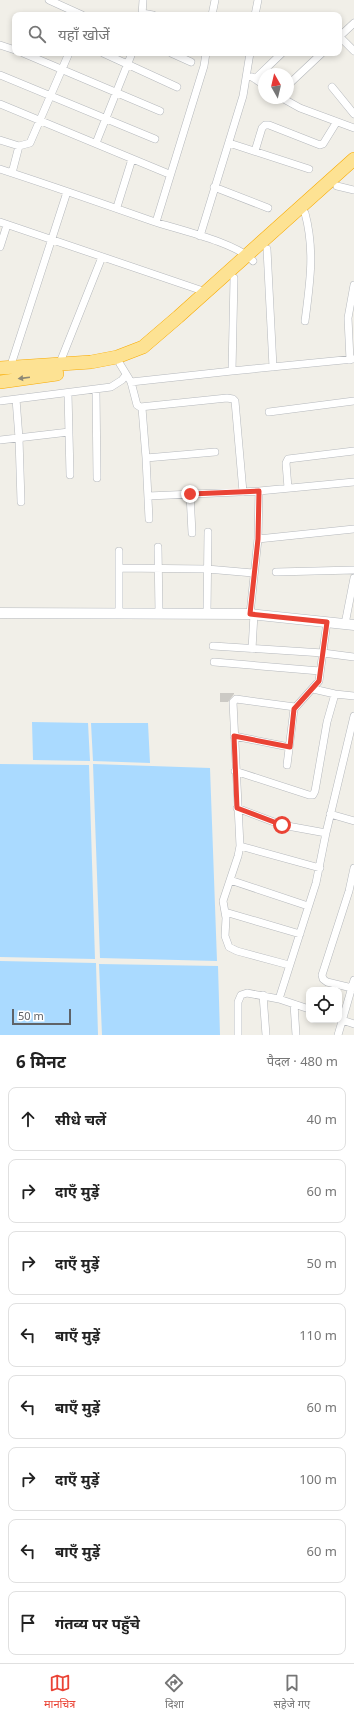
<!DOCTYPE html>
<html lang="hi">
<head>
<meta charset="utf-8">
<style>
  :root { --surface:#fff; --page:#f6f6f6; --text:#222; --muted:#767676; --line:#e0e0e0; --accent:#ea4335 }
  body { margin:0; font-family:"Noto Sans","Noto Sans Devanagari",sans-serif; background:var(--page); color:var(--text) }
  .controls { position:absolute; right:12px; bottom:12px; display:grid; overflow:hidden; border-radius:8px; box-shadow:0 2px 6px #0003 }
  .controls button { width:36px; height:36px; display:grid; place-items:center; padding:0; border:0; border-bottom:1px solid var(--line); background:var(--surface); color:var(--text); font:20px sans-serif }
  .compass { position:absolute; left:258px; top:68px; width:36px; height:36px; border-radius:50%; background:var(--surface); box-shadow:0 2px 6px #0003; rotate:352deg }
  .scale { position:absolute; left:12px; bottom:10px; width:59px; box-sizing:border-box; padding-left:4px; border:2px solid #5f6368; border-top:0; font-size:11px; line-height:14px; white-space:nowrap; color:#5f6368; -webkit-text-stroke:3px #fff; paint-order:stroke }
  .stop { position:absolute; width:12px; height:12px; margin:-9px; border:3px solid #ea4335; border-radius:50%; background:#fff }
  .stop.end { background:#ea4335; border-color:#fff; box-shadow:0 1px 4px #0008 }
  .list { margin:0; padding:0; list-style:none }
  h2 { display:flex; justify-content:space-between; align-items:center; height:52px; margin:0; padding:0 16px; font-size:17px }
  h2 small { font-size:13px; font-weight:400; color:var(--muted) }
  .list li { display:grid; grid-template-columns:26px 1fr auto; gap:12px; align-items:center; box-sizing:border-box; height:64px; margin:0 8px 8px; padding:0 8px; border:1px solid var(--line); border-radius:8px }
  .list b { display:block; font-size:15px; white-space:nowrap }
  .list em { font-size:13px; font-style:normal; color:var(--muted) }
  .icon { flex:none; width:22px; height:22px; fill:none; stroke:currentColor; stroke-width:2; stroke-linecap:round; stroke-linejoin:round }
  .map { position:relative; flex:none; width:354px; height:1035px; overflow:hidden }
  .search { position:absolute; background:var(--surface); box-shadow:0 2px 6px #0003; left:12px; right:12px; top:12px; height:44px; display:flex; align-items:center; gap:10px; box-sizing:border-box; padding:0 14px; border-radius:8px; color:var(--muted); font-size:15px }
  .sheet { height:628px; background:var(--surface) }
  nav { display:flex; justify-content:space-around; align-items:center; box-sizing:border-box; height:56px; border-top:1px solid var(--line); background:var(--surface); font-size:11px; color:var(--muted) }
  nav a { display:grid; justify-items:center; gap:2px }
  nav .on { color:var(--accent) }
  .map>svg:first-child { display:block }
  .water { fill:#aadaff }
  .building { fill:#cccac5 }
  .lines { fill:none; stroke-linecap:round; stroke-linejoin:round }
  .street-casing { stroke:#b5b8bc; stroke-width:8 }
  .secondary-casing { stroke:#b6babf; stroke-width:11 }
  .highway-casing { stroke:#f9ab00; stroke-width:14 }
  .street { stroke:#fff; stroke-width:7 }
  .secondary { stroke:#fff; stroke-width:10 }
  .highway { stroke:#fde293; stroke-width:13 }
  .oneway { fill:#8e8975 }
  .route { stroke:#ea4335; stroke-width:5 }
</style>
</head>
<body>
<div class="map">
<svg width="354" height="1035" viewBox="0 0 354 1035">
  <rect width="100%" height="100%" fill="#f1efe8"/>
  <!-- water -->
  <path class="water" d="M32,722L88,723L90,761L33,760Z
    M91,723H148L150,763L93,761Z
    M0,764L89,765L95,959L0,957Z
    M93,764L210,768L217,961L100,958Z
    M0,961L96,963L98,1035H0Z
    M99,964L218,966L220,1035H102Z"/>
  <!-- building -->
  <path class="building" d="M220,693H234V694L228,702H220Z"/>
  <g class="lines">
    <!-- street casing -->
    <g class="street-casing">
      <path id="street" d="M49,0L82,15
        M142,13L153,15
        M142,15L143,0
        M212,15L215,0
        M255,15L258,0
        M339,36L354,51
        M339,37L354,23
        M0,45L15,50
        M23,53L160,111
        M103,53L177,87
        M171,53L191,62
        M0,75L155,139
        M252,77L264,85
        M255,79L282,53
        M288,85L322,53
        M332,87L354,114
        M282,98L300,108L354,128
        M0,104L169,174
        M0,140L19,146L30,143L69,53
        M96,143L132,53
        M229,143L309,169
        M255,151L262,128L265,125H269L320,145L323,144L336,123
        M0,169C52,186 104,204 155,222C180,230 237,243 253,261
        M12,173L19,146
        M337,186L354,190
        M214,187L268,208
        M117,207L132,159
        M0,222L206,292
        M156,222L204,66L206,53
        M200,236L243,96L250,53
        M0,247L7,225
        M267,249L273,367
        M305,321C310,283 315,250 305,213
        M350,360L348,318L354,285
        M120,364L131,382L137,405L140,407L227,398L233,399L235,401L243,492
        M59,365L102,257
        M10,368L67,192
        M232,371L234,278
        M131,382L232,371L354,359
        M96,390L97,478
        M68,393L70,475
        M16,399L19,438L21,502
        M0,401L111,387L122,380L126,375
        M142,408L146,458L149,519
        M269,412L354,401
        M0,440L69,432
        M146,458L215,452
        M288,488L286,463L288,459L354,451
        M190,494L192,533
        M148,496L259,491L354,482
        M258,539L354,529
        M158,547L159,613
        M119,551V613
        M119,568L207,569L253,573
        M276,572L354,570
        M207,613L208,532
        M250,614L258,539L259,491
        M345,624L354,578
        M213,646L323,653L354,657
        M252,649L254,614
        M214,662L320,671
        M313,689L335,694L354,696
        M234,736L289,747
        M287,765L294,709L319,681L327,622
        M235,771L309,795H313L315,791L327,722L335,694
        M237,808L282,825L326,833
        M330,814L354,821
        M240,846L320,868
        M230,880L308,906
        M225,912L300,934
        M289,965L237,951L229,947L225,936L226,918L223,901L238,856L240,846L233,702L236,699L295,707
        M352,988L327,982L323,979L322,975L349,891L354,868
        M263,995L266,1035
        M279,999L316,883L326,833L354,716
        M294,1004L296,1035
        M339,1019L354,1024
        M238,1035V1002L241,995L247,993L279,999L309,1009
        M338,1035L354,980"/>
    </g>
    <!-- secondary casing -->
    <g class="secondary-casing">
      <path id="secondary" d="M0,613L250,614L354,625"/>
    </g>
    <!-- highway casing -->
    <g class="highway-casing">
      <path id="highway" d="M0,368L91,362L117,357L143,347L178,317L354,159
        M0,382L57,374"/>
    </g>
    <!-- street -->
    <use href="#street" class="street"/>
    <!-- secondary -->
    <use href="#secondary" class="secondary"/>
    <!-- highway -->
    <use href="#highway" class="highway"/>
  </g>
  <!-- one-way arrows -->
  <defs><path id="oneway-solid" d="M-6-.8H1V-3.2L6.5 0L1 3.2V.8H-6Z"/></defs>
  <use class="oneway" href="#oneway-solid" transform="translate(24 378) rotate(173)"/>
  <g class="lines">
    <!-- route -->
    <path class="route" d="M190,494L259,491L258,539L250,614L327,622L319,681L294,709L290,747L234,736L237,808L282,825"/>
  </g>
</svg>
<div class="controls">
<button><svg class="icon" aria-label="locate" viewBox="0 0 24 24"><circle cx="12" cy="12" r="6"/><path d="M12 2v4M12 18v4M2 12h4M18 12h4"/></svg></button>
</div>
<svg class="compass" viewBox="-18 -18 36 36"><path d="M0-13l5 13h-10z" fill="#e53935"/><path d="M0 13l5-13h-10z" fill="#767676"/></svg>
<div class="scale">50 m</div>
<div class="stop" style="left:282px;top:825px"></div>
<div class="stop end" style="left:190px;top:494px"></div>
<div class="search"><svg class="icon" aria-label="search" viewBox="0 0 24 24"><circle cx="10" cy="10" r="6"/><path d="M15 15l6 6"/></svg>यहाँ खोजें</div>
</div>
<section class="sheet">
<h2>6 मिनट<small>पैदल · 480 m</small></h2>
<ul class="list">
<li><svg class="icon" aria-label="ahead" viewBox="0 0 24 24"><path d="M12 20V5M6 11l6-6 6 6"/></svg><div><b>सीधे चलें</b></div><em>40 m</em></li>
<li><svg class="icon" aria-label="right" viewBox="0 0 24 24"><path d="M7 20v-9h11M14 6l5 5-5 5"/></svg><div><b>दाएँ मुड़ें</b></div><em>60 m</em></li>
<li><svg class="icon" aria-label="right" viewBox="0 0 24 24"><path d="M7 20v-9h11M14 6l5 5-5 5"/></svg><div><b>दाएँ मुड़ें</b></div><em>50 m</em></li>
<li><svg class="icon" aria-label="left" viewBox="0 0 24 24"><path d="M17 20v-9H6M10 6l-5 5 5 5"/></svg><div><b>बाएँ मुड़ें</b></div><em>110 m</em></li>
<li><svg class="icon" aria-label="left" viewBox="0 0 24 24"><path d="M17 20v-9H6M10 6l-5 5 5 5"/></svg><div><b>बाएँ मुड़ें</b></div><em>60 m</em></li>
<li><svg class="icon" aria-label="right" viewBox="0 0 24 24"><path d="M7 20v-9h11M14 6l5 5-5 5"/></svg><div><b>दाएँ मुड़ें</b></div><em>100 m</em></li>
<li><svg class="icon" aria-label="left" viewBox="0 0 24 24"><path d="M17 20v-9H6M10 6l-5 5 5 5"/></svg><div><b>बाएँ मुड़ें</b></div><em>60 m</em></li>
<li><svg class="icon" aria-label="arrive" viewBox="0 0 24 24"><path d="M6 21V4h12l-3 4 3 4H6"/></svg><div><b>गंतव्य पर पहुँचे</b></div></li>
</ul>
</section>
<nav>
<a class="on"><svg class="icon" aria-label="map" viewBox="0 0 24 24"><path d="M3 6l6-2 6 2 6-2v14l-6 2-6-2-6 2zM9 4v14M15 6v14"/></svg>मानचित्र</a>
<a><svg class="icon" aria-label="directions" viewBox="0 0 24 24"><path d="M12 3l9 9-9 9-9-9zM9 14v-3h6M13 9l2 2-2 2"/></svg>दिशा</a>
<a><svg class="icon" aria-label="saved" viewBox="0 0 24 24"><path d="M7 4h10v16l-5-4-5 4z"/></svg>सहेजे गए</a>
</nav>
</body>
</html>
